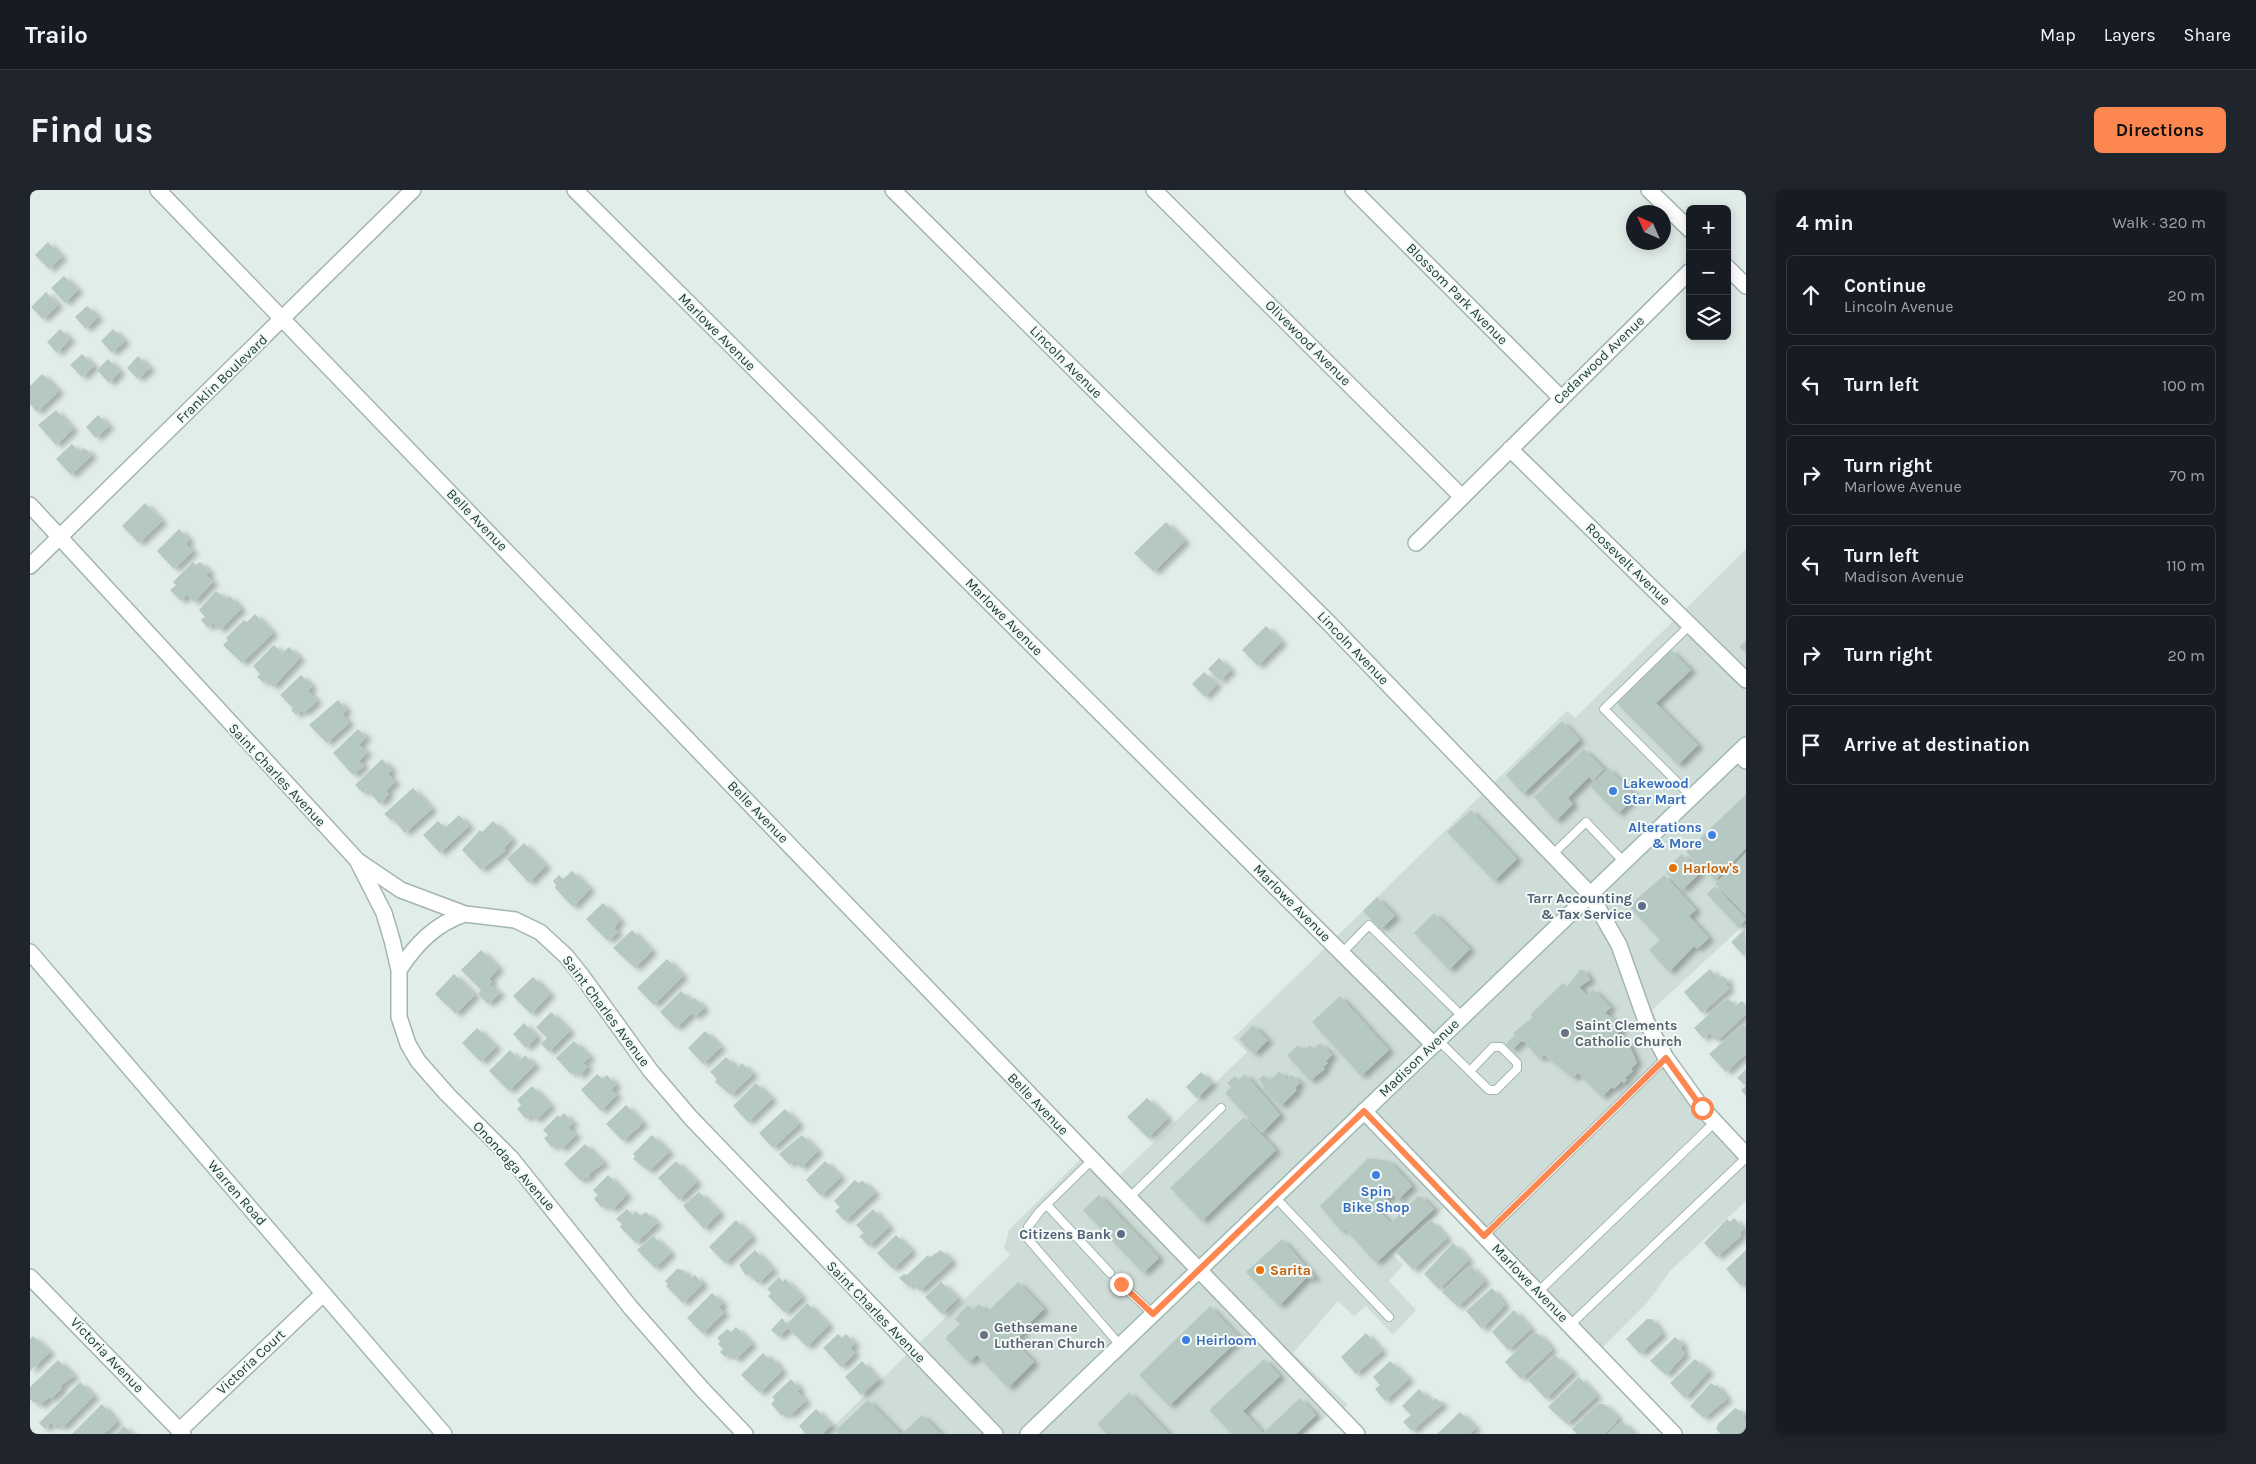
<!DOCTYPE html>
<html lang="en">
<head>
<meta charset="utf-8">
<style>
  :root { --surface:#171b24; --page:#20242c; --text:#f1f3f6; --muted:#9ea1a6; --line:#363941; --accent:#fc8750 }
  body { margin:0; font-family:Karla,sans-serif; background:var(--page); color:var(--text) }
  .controls { position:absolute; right:15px; top:15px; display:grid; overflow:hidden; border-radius:8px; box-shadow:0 2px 12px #0003 }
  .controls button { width:45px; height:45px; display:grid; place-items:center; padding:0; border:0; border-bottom:1px solid var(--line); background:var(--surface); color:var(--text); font:25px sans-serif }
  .compass { position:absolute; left:1596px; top:15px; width:45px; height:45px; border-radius:50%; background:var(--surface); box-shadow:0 2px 12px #0003; rotate:315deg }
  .stop { position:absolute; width:15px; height:15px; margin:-11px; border:4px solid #fc8750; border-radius:50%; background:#fff }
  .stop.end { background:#fc8750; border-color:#fff; box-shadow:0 1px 5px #0008 }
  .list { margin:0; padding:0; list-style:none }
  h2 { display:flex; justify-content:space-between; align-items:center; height:65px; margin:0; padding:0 20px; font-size:21px }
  h2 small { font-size:16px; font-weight:400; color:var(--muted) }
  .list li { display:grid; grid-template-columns:32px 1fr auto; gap:15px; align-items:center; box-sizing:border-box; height:80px; margin:0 10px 10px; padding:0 10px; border:1px solid var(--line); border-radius:8px }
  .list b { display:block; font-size:19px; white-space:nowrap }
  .list p { margin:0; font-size:16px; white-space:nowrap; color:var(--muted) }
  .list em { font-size:16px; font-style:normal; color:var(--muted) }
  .icon { flex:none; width:28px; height:28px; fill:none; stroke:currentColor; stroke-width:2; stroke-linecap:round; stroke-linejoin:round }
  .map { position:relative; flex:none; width:1716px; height:1244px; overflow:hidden; border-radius:8px }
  header { display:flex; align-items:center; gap:30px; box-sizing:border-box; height:70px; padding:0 25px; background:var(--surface); border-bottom:1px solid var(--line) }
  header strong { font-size:24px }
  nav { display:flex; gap:28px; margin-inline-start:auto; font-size:18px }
  .intro { display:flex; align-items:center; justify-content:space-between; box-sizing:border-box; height:120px; padding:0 30px }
  h1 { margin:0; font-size:35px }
  .button { padding:12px 22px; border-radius:8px; background:var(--accent); color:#111; font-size:18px; font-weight:700 }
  main { display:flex; gap:30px; padding:0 30px }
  aside { flex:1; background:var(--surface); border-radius:8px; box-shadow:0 2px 12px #0003 }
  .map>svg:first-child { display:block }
  .built { fill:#cfddd8 }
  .building { fill:#b6c8c2; filter:url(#shadow) }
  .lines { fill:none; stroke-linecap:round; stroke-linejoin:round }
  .service-casing { stroke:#a3b5b0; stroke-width:10 }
  .minor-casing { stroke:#a3b5b0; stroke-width:18 }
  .tertiary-casing { stroke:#a3b5b0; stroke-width:18 }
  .secondary-casing { stroke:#9fb9b2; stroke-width:18 }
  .service { stroke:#fff; stroke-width:8 }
  .minor { stroke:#fff; stroke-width:15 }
  .tertiary { stroke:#fff; stroke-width:15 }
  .secondary { stroke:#fff; stroke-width:15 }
  .route { stroke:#fc8750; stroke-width:6 }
  .shop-dot { fill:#3f7fe0; stroke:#f2f9f6; stroke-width:2 }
  .food-dot { fill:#e8710a; stroke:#f2f9f6; stroke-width:2 }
  .service-dot { fill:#5c6f8a; stroke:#f2f9f6; stroke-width:2 }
  .worship-dot { fill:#6b7280; stroke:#f2f9f6; stroke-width:2 }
  .labels { text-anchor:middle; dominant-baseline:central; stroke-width:4; stroke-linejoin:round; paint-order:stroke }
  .street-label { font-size:14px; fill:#203f39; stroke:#f2f9f6 }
  .shop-label { font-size:14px; font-weight:bold; fill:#366cbe; stroke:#f2f9f6; text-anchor:start }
  .food-label { font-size:14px; font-weight:bold; fill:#c56008; stroke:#f2f9f6; text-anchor:start }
  .service-label { font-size:14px; font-weight:bold; fill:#4e5e75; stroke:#f2f9f6; text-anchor:end }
  .worship-label { font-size:14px; font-weight:bold; fill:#5b616d; stroke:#f2f9f6; text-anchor:start }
</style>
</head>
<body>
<header>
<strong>Trailo</strong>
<nav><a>Map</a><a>Layers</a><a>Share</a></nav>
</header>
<div class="intro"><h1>Find us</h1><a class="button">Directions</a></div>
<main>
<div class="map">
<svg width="1716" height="1244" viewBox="0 0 1716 1244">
  <defs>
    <filter id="shadow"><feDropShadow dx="5.5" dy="3" stdDeviation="2.5" flood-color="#0004"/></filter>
  </defs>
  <rect width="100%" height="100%" fill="#e1ede8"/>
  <!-- built -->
  <path class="built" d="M1716,359V733L1622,820L1644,868L1716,965V1011L1640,1081L1617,1113L1560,1170L1414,1018L1362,1064L1373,1075L1359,1091L1386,1120L1363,1145L1336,1116L1324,1126L1308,1111L1263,1163L1318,1215L1288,1231L1273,1244H795L980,1065L974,1058L979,1040L1063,957L1090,985L1217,862L1203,848L1537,521L1545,528Z"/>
  <!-- building -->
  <path class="building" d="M18,52L32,67L19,79L5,65Z
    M34,86L48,100L35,113L21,98Z
    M16,102L28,115L13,129L1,117Z
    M57,116L68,127L56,139L45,127Z
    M30,139L40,149L27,163L17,152Z
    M83,139L95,151L82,163L71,151Z
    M52,164L64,176L52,187L40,175Z
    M108,166L120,178L108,189L97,178Z
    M78,169L90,182L79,193L67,180Z
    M12,184L29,201L7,222L0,214V196Z
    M26,220L43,239L26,255L8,235Z
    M68,225L79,236L66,248L56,237Z
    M42,254L50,262L54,258L62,265L41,285L26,269Z
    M115,313L132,331L109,353L92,336Z
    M1136,332L1155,351L1124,382L1104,363Z
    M149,339L159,349L156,354L163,361L144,379L127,361Z
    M163,372L166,375L170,372L180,382L176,385L183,392L164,412L157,405L151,411L140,400L146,395L143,392Z
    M186,401L196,409L200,406L211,419L190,440L183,433L178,438L171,430L175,427L169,420Z
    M225,424L243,443L212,473L193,455L198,450L196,448L214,430L217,432Z
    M1236,436L1252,452L1228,476L1212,460Z
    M1716,450V463L1709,457Z
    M244,455L252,463L259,457L270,468L243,497L236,490L234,493L227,487L230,484L223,476Z
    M1641,460L1661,480L1626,513L1668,555L1648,575L1587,513Z
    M1189,468L1201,480L1190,491L1178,479Z
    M1174,482L1187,494L1175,507L1162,494Z
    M271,485L282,496L278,501L287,511L274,523L271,520L266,525L261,520L263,518L250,505Z
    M308,510L317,520L312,524L319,533L297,553L279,535Z
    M1532,531L1550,550L1493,604L1476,585Z
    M328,539L336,547L329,555L337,562L329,571L334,576L323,585L303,563Z
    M1554,559L1574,579L1563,591L1559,587L1538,608L1543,614L1526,631L1504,607Z
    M352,569L362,580L358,584L365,592L356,601L359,604L350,614L337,600L333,603L325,595Z
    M1578,578L1605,606L1588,624L1560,596Z
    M383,598L402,619L375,643L363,629L362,631L354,624Z
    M1716,604V658L1685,690L1656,662Z
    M1441,620L1487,669L1464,691L1417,642Z
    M429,625L439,636L410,663L393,645L408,631L415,638Z
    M463,631L482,650L474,658L476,660L451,680L432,660L450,640L452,642Z
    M494,653L516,676L499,693L477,669Z
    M1716,663V725L1685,694Z
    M1652,664L1670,683L1652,700L1637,683V678Z
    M542,681L560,699L543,717L525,698L526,695L523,691L529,685L533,689Z
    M1634,685L1666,720L1659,726L1679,748L1667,759L1664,756L1639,782L1619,760L1630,750L1599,716Z
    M1685,696L1716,729L1709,738L1677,704Z
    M1347,707L1365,726L1351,739L1333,721Z
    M573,713L590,730L584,738L588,742L578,751L556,729Z
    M1404,723L1440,759L1419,780L1384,743Z
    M1715,739L1716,763L1713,765L1701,752Z
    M602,740L622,761L605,778L583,758Z
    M451,760L469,778L459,789L462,792L459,794L470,803L458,814L448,804L451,800L431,780Z
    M637,769L653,786L624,815L607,798Z
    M1680,779L1689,789L1693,786L1699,792L1695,794L1700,798L1672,823L1654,802Z
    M1550,780H1554L1560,790L1549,797L1557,805L1563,799L1581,817L1575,823L1585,830L1583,831L1592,839L1587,844L1595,852L1597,850L1607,873L1601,879L1603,881L1595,888L1597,890L1594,893L1592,891L1584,899L1582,897L1572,907L1548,883L1543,888L1514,865L1509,869L1495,852L1491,851L1482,860L1476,854L1485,845L1483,843L1502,828L1501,824L1533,793L1537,797Z
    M424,784L445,805L426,824L405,804Z
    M503,787L520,804L501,824L483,806Z
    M651,801L662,811L665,808L674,818L665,827L662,823L646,838L630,822Z
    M1310,806L1359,860L1331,886L1282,832Z
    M1697,808L1705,816L1712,811L1716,815V824L1687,851L1679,843L1674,849L1664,838Z
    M521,822L540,841L519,862L511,854L517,848L506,837Z
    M494,833L507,847L496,858L483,844Z
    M1713,834L1716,837V864L1696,882L1679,864Z
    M1223,835L1238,850L1224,864L1209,849Z
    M447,838L466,857L451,872L432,853Z
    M675,841L691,857L673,874L658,858Z
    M544,851L560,867L553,873L558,877L549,886L544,881L541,884L526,868Z
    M1290,853L1302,865L1296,871L1298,873L1293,877L1295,879L1280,891L1257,865L1268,855L1274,861L1280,855L1284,859Z
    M480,860L490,871L495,865L505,875L479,901L459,881Z
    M696,867L707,878L712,873L723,884L701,905L685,892L687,889L680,882Z
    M1716,879V906L1711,900L1716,896L1707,888Z
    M1249,881L1257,890L1262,885L1270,893L1265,898L1267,900L1251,916L1232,898L1234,897L1229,889L1234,885L1240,891Z
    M1171,882L1182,893L1167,908L1156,897Z
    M567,884L573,889L577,885L586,895L581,900L587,905L571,921L551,900Z
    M1215,884L1250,925L1232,943L1195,903L1201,897L1197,893L1205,886L1209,890Z
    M726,893L742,909L718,932L703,916Z
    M502,896L521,916L506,930L500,925L496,929L487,919L491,915L487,910Z
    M1117,908L1138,928L1118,948L1097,927Z
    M596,915L613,933L593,951L576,934Z
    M755,919L769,934L743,958L729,943Z
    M534,923L543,933L538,937L546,945L532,959L526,954L522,958L514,948L518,945L513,940L528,925L530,927Z
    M1214,927L1246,960L1172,1031L1140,998Z
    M622,945L639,962L619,981L603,969L605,966L603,964Z
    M772,945L788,961L771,978L764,970L760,975L749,964Z
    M555,954L574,973L560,983L558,989L555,987L551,991L534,974Z
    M1338,968L1359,971L1382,996L1368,1010L1362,1004L1347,1019L1361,1033L1388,1006L1392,1007L1404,1019L1346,1073L1315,1039L1312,1042L1290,1016Z
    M646,971L667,992L649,1010L628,988Z
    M795,971L811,987L791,1006L776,990Z
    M578,985L597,1005L582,1020L576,1015L572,1018L564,1009L568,1005L563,1000Z
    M825,990L828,993L833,991L845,1003L815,1031L805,1021L810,1017L804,1011Z
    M669,1002L690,1023L674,1039L653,1016Z
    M1069,1005L1129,1068L1113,1083L1053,1020Z
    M597,1019L603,1025L606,1021L611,1026L616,1022L627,1033L606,1053L590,1037L592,1034L586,1029Z
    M843,1019L859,1037L839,1056L829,1046L834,1043L826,1035Z
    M1704,1028L1714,1039L1710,1043L1711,1046L1687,1067L1674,1053L1697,1029L1700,1032Z
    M706,1030L722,1047L695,1073L679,1057Z
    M1401,1030L1417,1048L1383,1080L1366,1062Z
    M866,1045L882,1061L863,1079L847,1063Z
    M623,1046L641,1063L625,1078L607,1060Z
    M1252,1049L1284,1086V1089L1276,1088L1249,1116L1216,1082Z
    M1423,1053L1439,1070L1409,1099L1394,1084Z
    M725,1060L743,1080L728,1093L719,1084L716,1086L709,1075Z
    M911,1060L922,1071L890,1101L882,1093L879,1097L869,1088L874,1084L877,1085L898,1065L900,1067Z
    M1716,1060V1090L1711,1096L1696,1079Z
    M1440,1075L1455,1091L1428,1117L1412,1102Z
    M647,1079L653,1080L660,1089L665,1085L673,1094L653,1113L636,1096L638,1094L635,1091Z
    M749,1087L753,1092L755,1089L772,1107L755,1123L738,1106L741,1103L737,1099Z
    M911,1092L928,1108L912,1124L895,1107Z
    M988,1092L1014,1119L991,1141L993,1143L984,1152L1004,1172L978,1198L947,1165L939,1173L915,1148L930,1134L925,1129L938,1115L943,1120L949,1114L957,1122Z
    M1462,1098L1475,1115L1452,1139L1436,1121Z
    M682,1103L693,1113L689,1117L694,1123L673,1144L657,1128Z
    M777,1113L799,1135L777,1157L758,1138L749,1147L741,1140L752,1128L757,1134Z
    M1180,1116L1210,1148L1139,1216L1109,1185Z
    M1484,1120L1501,1139L1478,1160L1462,1142Z
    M1617,1129H1622L1632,1144L1610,1164L1596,1149Z
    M706,1137L722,1154L705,1170L699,1163L695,1167L690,1162L693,1159L688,1154L690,1151L687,1148L697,1139L701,1142Z
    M1505,1142L1514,1149L1522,1160L1491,1189L1475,1172Z
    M1336,1143L1352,1161L1326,1184L1311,1167Z
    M808,1144L812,1148L816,1144L825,1154L820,1158L825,1163L811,1177L793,1158Z
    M3,1146L20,1162L0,1181V1149Z
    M1645,1147L1653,1154L1651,1159L1655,1164L1636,1185L1620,1171Z
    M733,1163L739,1169L741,1167L752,1181L730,1203L711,1185Z
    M1525,1165L1543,1182L1516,1209L1498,1190Z
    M1234,1169L1250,1186L1213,1221L1233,1243L1270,1208L1286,1225L1266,1244H1202L1179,1220Z
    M1665,1169L1679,1181L1655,1208L1640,1193Z
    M28,1170L44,1186L30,1196L32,1198L21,1209L19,1207L10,1216L6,1212L4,1213L0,1209V1197Z
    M832,1171L848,1189L831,1205L815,1187Z
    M1360,1171L1379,1189L1355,1211L1345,1199L1350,1195L1343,1187Z
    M1549,1187L1567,1206L1537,1234L1518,1217Z
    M761,1189L770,1199L767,1201L776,1211L759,1226L756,1222L752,1226L741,1214L745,1210L742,1207Z
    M50,1192L64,1206L32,1238L28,1234L25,1237L21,1233L15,1239L9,1233Z
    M1681,1193L1685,1196L1687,1195L1697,1209L1674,1228L1660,1216Z
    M1389,1199L1402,1212L1405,1208L1413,1214L1382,1241L1373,1232L1381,1225L1372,1216Z
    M1099,1202L1139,1244H1077L1067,1234Z
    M838,1210L871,1244H808L805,1241Z
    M72,1214L87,1232L74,1244H42Z
    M1568,1214H1574L1588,1227L1585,1234L1574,1244H1547L1542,1239Z
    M1705,1218L1713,1222L1716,1237L1708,1244H1691L1686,1239L1688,1234Z
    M786,1219L801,1235L792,1244H774L775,1243L769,1236Z
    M1430,1222L1446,1238L1439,1244H1407Z
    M892,1225L911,1244H872Z
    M1592,1231L1605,1244H1578Z
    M94,1236L102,1244H86Z"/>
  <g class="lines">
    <!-- service casing -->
    <g class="service-casing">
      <path id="service" d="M1660,435L1574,519L1662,607
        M1522,665L1556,632L1594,672
        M1312,763L1339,735L1433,827
        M1408,850L1459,900H1466L1487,879V873L1471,857H1463L1440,881
        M1062,970L1010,1021L998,1037L999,1050L1090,1155
        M1245,1007L1359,1127
        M1099,1008L1191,918
        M1017,1015L1080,1083
        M1454,1046L1636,868
        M1091,1094L1123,1124
        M1508,1102L1685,932
        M1540,1135L1716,968"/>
    </g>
    <!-- minor casing -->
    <g class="minor-casing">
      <path id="minor" d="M128,0L1327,1244
        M545,0L1404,855
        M863,0L1298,432L1560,704L1589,755L1616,831L1636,868L1672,918L1716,965
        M1124,0L1432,307
        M1323,0L1531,208
        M1619,0L1660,40
        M1697,77L1716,96
        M1480,259L1716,490
        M0,315L328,671L371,700L435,724L485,730L510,742L536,766L552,786L620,880L661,928L965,1244
        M1386,353L1660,81
        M1708,563L1716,571
        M328,672L354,723L362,750L369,780V827L378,854L388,871L417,904L481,968L601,1118L672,1199L715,1244
        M369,780C386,754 405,734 435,724
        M1334,921L1644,1244
        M0,1087L153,1244
        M150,1240L293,1104"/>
    </g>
    <!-- tertiary casing -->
    <g class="tertiary-casing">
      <path id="tertiary" d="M0,376L383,0"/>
    </g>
    <!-- secondary casing -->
    <g class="secondary-casing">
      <path id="secondary" d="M0,762L414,1244
        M998,1244L1716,555"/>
    </g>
    <!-- service -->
    <use href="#service" class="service"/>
    <!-- minor -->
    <use href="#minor" class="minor"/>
    <!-- tertiary -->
    <use href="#tertiary" class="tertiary"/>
    <!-- secondary -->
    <use href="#secondary" class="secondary"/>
  </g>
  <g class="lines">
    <!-- route -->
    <path class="route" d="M1091,1094L1123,1124L1334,921L1454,1046L1636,868L1672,918"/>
  </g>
  <!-- markers -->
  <g class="shop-dot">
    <circle cx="1583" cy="601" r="5"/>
    <circle cx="1682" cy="645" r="5"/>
    <circle cx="1346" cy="985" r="5"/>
    <circle cx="1156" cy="1150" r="5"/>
  </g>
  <g class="food-dot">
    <circle cx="1643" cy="678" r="5"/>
    <circle cx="1230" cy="1080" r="5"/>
  </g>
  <g class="service-dot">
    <circle cx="1612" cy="716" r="5"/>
    <circle cx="1091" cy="1044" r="5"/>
  </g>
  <g class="worship-dot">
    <circle cx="1535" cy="843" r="5"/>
    <circle cx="954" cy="1145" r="5"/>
  </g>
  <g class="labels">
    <!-- street labels -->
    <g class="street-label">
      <text transform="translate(1427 104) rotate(45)">Blossom Park Avenue</text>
      <text transform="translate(687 142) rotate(45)">Marlowe Avenue</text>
      <text transform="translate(1278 153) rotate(45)">Olivewood Avenue</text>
      <text transform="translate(1569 170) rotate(-44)">Cedarwood Avenue</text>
      <text transform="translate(1036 172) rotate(45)">Lincoln Avenue</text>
      <text transform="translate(192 189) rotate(-44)">Franklin Boulevard</text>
      <text transform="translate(447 330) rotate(46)">Belle Avenue</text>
      <text transform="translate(1598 374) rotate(44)">Roosevelt Avenue</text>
      <text transform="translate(974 427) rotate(45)">Marlowe Avenue</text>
      <text transform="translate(1323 458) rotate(46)">Lincoln Avenue</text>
      <text transform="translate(247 585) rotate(47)">Saint Charles Avenue</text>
      <text transform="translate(728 622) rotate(46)">Belle Avenue</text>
      <text transform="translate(1262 713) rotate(45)">Marlowe Avenue</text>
      <text transform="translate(576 821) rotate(53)">Saint Charles Avenue</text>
      <text transform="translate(1389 868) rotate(-44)">Madison Avenue</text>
      <text transform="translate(1008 914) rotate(46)">Belle Avenue</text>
      <text transform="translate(484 976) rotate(48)">Onondaga Avenue</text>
      <text transform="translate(207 1003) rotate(49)">Warren Road</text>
      <text transform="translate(1500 1093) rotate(46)">Marlowe Avenue</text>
      <text transform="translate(846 1122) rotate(46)">Saint Charles Avenue</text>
      <text transform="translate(77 1165) rotate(46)">Victoria Avenue</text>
      <text transform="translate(221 1172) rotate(-43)">Victoria Court</text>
    </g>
    <!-- shop labels -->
    <g class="shop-label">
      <text x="1593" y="593">Lakewood<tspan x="1593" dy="16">Star Mart</tspan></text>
      <text x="1672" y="637" text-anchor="end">Alterations<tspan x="1672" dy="16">&amp; More</tspan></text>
      <text x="1346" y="1001" text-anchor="middle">Spin<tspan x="1346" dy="16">Bike Shop</tspan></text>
      <text x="1166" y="1150">Heirloom</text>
    </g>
    <!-- food labels -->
    <g class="food-label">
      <text x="1653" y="678">Harlow's</text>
      <text x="1240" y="1080">Sarita</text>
    </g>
    <!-- service labels -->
    <g class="service-label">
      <text x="1602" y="708">Tarr Accounting<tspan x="1602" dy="16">&amp; Tax Service</tspan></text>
      <text x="1081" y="1044">Citizens Bank</text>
    </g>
    <!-- worship labels -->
    <g class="worship-label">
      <text x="1545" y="835">Saint Clements<tspan x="1545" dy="16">Catholic Church</tspan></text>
      <text x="964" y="1137">Gethsemane<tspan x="964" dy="16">Lutheran Church</tspan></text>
    </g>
  </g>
</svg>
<div class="controls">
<button>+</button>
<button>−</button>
<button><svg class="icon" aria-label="layers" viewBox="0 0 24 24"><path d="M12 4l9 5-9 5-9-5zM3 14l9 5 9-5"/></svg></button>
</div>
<svg class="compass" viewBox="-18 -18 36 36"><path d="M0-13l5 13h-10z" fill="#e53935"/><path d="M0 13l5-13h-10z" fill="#9ea1a6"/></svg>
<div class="stop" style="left:1672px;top:918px"></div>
<div class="stop end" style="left:1091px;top:1094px"></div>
</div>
<aside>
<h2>4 min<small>Walk · 320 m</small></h2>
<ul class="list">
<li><svg class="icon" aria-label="ahead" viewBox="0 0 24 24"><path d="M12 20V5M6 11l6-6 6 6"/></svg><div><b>Continue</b><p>Lincoln Avenue</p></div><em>20 m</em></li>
<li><svg class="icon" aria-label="left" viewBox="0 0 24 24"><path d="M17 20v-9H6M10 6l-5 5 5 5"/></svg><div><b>Turn left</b></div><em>100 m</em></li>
<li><svg class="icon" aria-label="right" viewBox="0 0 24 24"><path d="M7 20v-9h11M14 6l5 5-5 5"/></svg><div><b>Turn right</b><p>Marlowe Avenue</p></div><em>70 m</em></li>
<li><svg class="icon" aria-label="left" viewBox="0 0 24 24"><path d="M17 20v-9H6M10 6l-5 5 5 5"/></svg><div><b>Turn left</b><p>Madison Avenue</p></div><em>110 m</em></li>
<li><svg class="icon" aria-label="right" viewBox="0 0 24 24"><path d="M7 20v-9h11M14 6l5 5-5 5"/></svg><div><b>Turn right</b></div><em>20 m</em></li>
<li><svg class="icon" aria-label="arrive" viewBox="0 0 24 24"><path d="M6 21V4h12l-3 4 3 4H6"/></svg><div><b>Arrive at destination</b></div></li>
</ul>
</aside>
</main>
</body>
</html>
